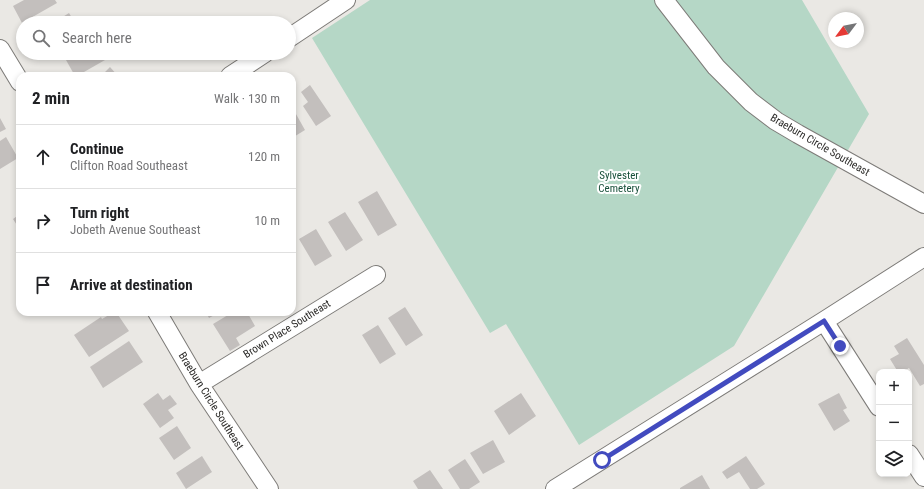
<!DOCTYPE html>
<html lang="en">
<head>
<meta charset="utf-8">
<style>
  :root { --surface:#fff; --page:#f6f6f6; --text:#202124; --muted:#757577; --line:#e0e0e0 }
  body { margin:0; font-family:"Roboto Condensed",sans-serif; background:var(--page); color:var(--text) }
  .controls { position:absolute; right:12px; bottom:12px; display:grid; overflow:hidden; border-radius:8px; box-shadow:0 2px 6px #0003 }
  .controls button { width:36px; height:36px; display:grid; place-items:center; padding:0; border:0; border-bottom:1px solid var(--line); background:var(--surface); color:var(--text); font:20px sans-serif }
  .compass { position:absolute; left:828px; top:12px; width:36px; height:36px; border-radius:50%; background:var(--surface); box-shadow:0 2px 6px #0003; rotate:238deg }
  .stop { position:absolute; width:12px; height:12px; margin:-9px; border:3px solid #424bbf; border-radius:50%; background:#fff }
  .stop.end { background:#424bbf; border-color:#fff; box-shadow:0 1px 4px #0008 }
  .list { margin:0; padding:0; list-style:none }
  h2 { display:flex; justify-content:space-between; align-items:center; height:52px; margin:0; padding:0 16px; font-size:17px }
  h2 small { font-size:13px; font-weight:400; color:var(--muted) }
  .list li { display:grid; grid-template-columns:26px 1fr auto; gap:12px; align-items:center; box-sizing:border-box; height:64px; padding:0 16px; border-top:1px solid var(--line) }
  .list b { display:block; font-size:15px; white-space:nowrap }
  .list p { margin:0; font-size:13px; white-space:nowrap; color:var(--muted) }
  .list em { font-size:13px; font-style:normal; color:var(--muted) }
  .icon { flex:none; width:22px; height:22px; fill:none; stroke:currentColor; stroke-width:2; stroke-linecap:round; stroke-linejoin:round }
  .map { position:relative; flex:none; width:924px; height:489px; overflow:hidden }
  .search { position:absolute; background:var(--surface); box-shadow:0 2px 6px #0003; left:16px; top:16px; width:280px; height:44px; display:flex; align-items:center; gap:10px; box-sizing:border-box; padding:0 14px; border-radius:22px; color:var(--muted); font-size:15px }
  .panel { position:absolute; background:var(--surface); box-shadow:0 2px 6px #0003; left:16px; top:72px; width:280px; height:244px; border-radius:12px }
  .map>svg:first-child { display:block }
  .green { fill:#b5d7c6 }
  .building { fill:#c3bfbd }
  .lines { fill:none; stroke-linecap:round; stroke-linejoin:round }
  .minor-casing { stroke:#7d7b78; stroke-width:20 }
  .minor { stroke:#fff; stroke-width:18 }
  .route { stroke:#424bbf; stroke-width:5 }
  .labels { text-anchor:middle; dominant-baseline:central; stroke-width:4; stroke-linejoin:round; paint-order:stroke }
  .street-label { font-size:11px; fill:#2c2b29; stroke:#fff }
  .park-label { font-size:11px; fill:#174f39; stroke:#fff }
</style>
</head>
<body>
<div class="map">
<svg width="924" height="489" viewBox="0 0 924 489">
  <rect width="100%" height="100%" fill="#eae8e4"/>
  <!-- green -->
  <path class="green" d="M370,0H802L869,114L734,346L579,445L506,324L490,333L312,38Z"/>
  <!-- building -->
  <path class="building" d="M24,0H55L57,3L22,23L13,6Z
    M69,13L75,23H53Z
    M74,53H101L105,60L77,76H75L66,60L75,55Z
    M110,67L118,76H101Z
    M310,85L331,116L316,126L303,106L308,102L301,92Z
    M292,107L305,130L292,138Z
    M0,118L6,129L0,132Z
    M6,137L18,158L0,169V141Z
    M377,191L397,225L378,236L358,202Z
    M345,212L363,240L346,251L328,222Z
    M20,214V230L13,219Z
    M316,229L332,256L315,266L299,239Z
    M405,307L423,335L406,346L388,318Z
    M114,312H116L129,331L89,357L74,335L101,317L102,319Z
    M206,312H220L209,318Z
    M233,312H247L255,326L236,338L240,345L230,351L213,324Z
    M378,325L396,354L380,364L362,335Z
    M907,338L924,365V384L920,386L909,368L903,372H898L890,359L899,354L894,346Z
    M129,341L143,362L103,388L90,367Z
    M158,393L163,400L170,395L177,404L168,410L174,418L160,428L143,404Z
    M521,393L536,416L509,435L494,411Z
    M839,393L847,408L843,410L850,421L834,431L818,404Z
    M177,426L191,448L174,460L159,438Z
    M493,440L505,462L483,474L470,453Z
    M202,456L212,472L186,489L176,473Z
    M746,456L765,484L757,489H750L739,472L727,479L722,472Z
    M465,459L480,482L469,489H460L448,470Z
    M430,470L443,489H418L413,481Z
    M702,475L710,489H680V488Z"/>
  <g class="lines">
    <!-- minor casing -->
    <g class="minor-casing">
      <path id="minor" d="M664,0L716,67L751,102L776,121L798,134L924,204
        M289,38L346,0
        M0,49L20,82
        M230,76L265,53
        M157,312L199,384L269,489
        M824,321L879,407
        M199,384L376,275
        M909,454L924,477
        M555,489L824,321L924,257"/>
    </g>
    <!-- minor -->
    <use href="#minor" class="minor"/>
  </g>
  <g class="lines">
    <!-- route -->
    <path class="route" d="M602,460L824,321L840,346"/>
  </g>
  <g class="labels">
    <!-- street labels -->
    <g class="street-label">
      <text transform="translate(820 145) rotate(30)">Braeburn Circle Southeast</text>
      <text transform="translate(287 329) rotate(-32)">Brown Place Southeast</text>
      <text transform="translate(211 401) rotate(58)">Braeburn Circle Southeast</text>
    </g>
    <!-- park labels -->
    <g class="park-label">
      <text x="619" y="175">Sylvester<tspan x="619" dy="13">Cemetery</tspan></text>
    </g>
  </g>
</svg>
<div class="controls">
<button>+</button>
<button>−</button>
<button><svg class="icon" aria-label="layers" viewBox="0 0 24 24"><path d="M12 4l9 5-9 5-9-5zM3 14l9 5 9-5"/></svg></button>
</div>
<svg class="compass" viewBox="-18 -18 36 36"><path d="M0-13l5 13h-10z" fill="#e53935"/><path d="M0 13l5-13h-10z" fill="#757577"/></svg>
<div class="stop" style="left:602px;top:460px"></div>
<div class="stop end" style="left:840px;top:346px"></div>
<div class="search"><svg class="icon" aria-label="search" viewBox="0 0 24 24"><circle cx="10" cy="10" r="6"/><path d="M15 15l6 6"/></svg>Search here</div>
<section class="panel">
<h2>2 min<small>Walk · 130 m</small></h2>
<ul class="list">
<li><svg class="icon" aria-label="ahead" viewBox="0 0 24 24"><path d="M12 20V5M6 11l6-6 6 6"/></svg><div><b>Continue</b><p>Clifton Road Southeast</p></div><em>120 m</em></li>
<li><svg class="icon" aria-label="right" viewBox="0 0 24 24"><path d="M7 20v-9h11M14 6l5 5-5 5"/></svg><div><b>Turn right</b><p>Jobeth Avenue Southeast</p></div><em>10 m</em></li>
<li><svg class="icon" aria-label="arrive" viewBox="0 0 24 24"><path d="M6 21V4h12l-3 4 3 4H6"/></svg><div><b>Arrive at destination</b></div></li>
</ul>
</section>
</div>
</body>
</html>
